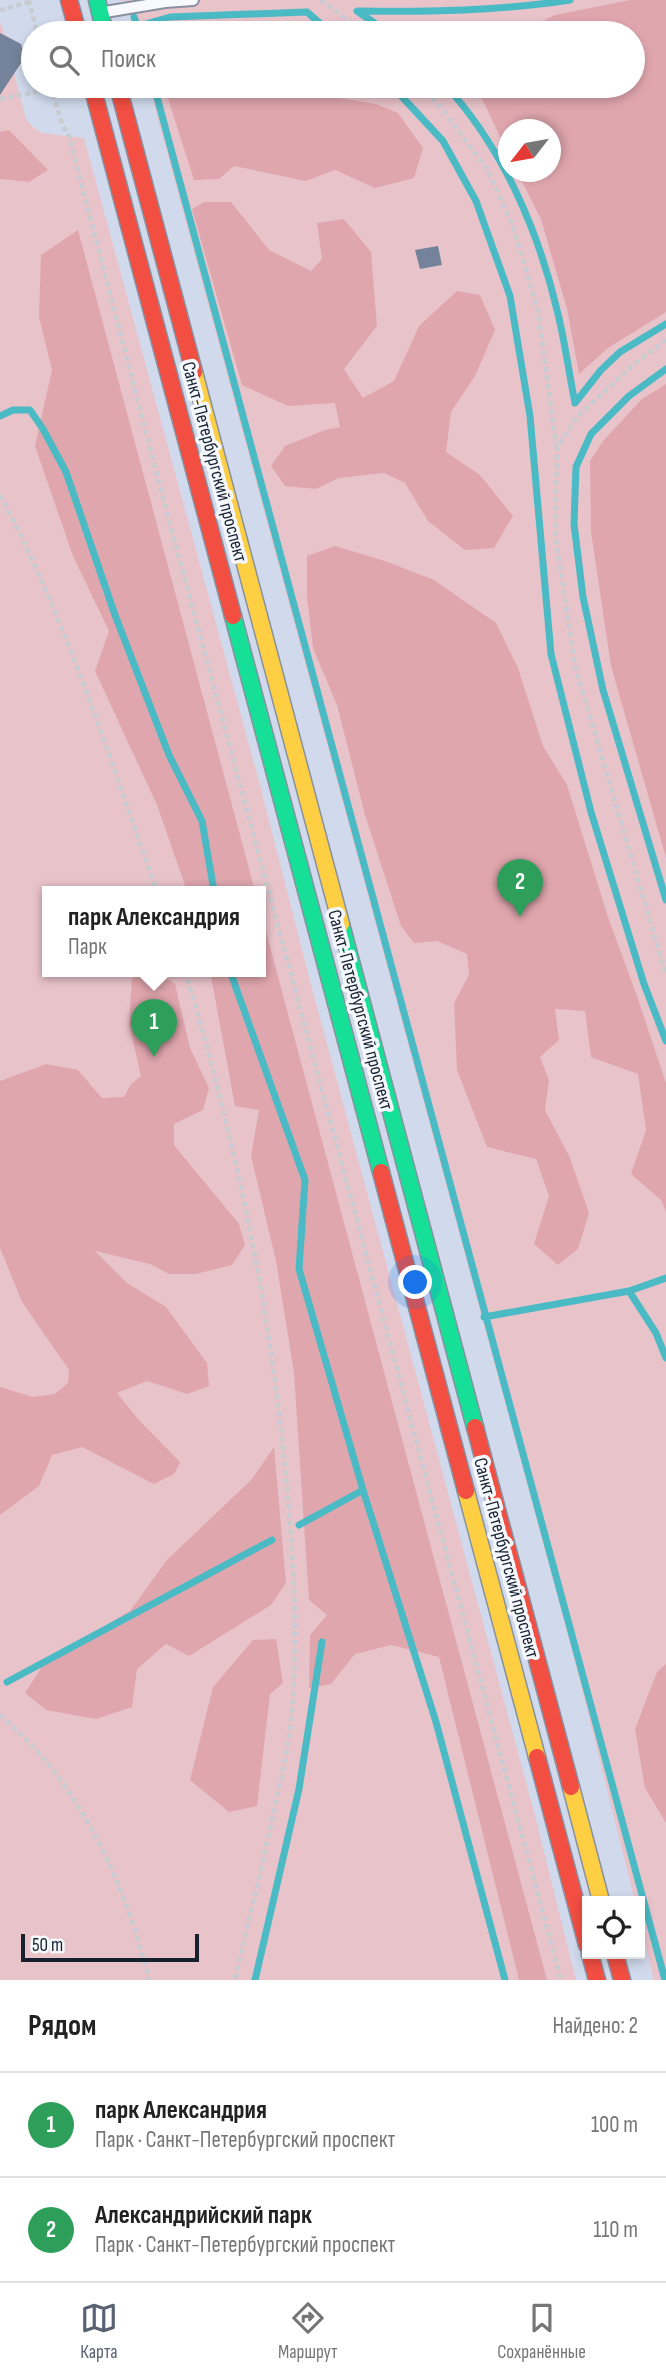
<!DOCTYPE html>
<html lang="ru">
<head>
<meta charset="utf-8">
<style>
  :root { --surface:#fff; --page:#f6f6f6; --text:#222; --muted:#767676; --line:#e0e0e0; --accent:#586272 }
  body { margin:0; font-family:"Sofia Sans Condensed",sans-serif; background:var(--page); color:var(--text) }
  .controls { position:absolute; right:21px; bottom:21px; display:grid; overflow:hidden; border-radius:0px; box-shadow:0 4px 10px #0003 }
  .controls button { width:63px; height:63px; display:grid; place-items:center; padding:0; border:0; border-bottom:2px solid var(--line); background:var(--surface); color:var(--text); font:35px sans-serif }
  .compass { position:absolute; left:498px; top:119px; width:63px; height:63px; border-radius:50%; background:var(--surface); box-shadow:0 4px 10px #0003; rotate:239deg }
  .scale { position:absolute; left:21px; bottom:18px; width:178px; box-sizing:border-box; padding-left:7px; border:4px solid #182130; border-top:0; font-size:19px; line-height:24px; white-space:nowrap; color:#182130; -webkit-text-stroke:5px #f4f7fb; paint-order:stroke }
  .you { position:absolute; left:416px; top:1283px; width:24px; height:24px; margin:-18px; border:5px solid #fff; border-radius:50%; background:#1a73e8; box-shadow:0 0 0 10px #1a73e833 }
  .badge { display:grid; place-items:center; width:46px; height:46px; border-radius:50%; background:var(--accent); color:#fff; font-size:23px; font-weight:700 }
  .pin { position:absolute; translate:-50% -58px; filter:drop-shadow(0 2px 4px #0008) }
  .pin::after { content:''; position:absolute; top:37px; width:24px; height:21px; background:inherit; clip-path:polygon(0 0,100% 0,50% 100%) }
  .popup { position:absolute; left:42px; top:886px; width:224px; height:91px; box-sizing:border-box; display:grid; place-content:center; border-radius:0px; background:var(--surface); filter:drop-shadow(0 2px 5px #0005); font-size:23px; white-space:nowrap; color:var(--muted) }
  .popup b { font-size:26px; color:var(--text) }
  .popup::after { content:''; position:absolute; left:50%; top:100%; margin-left:-14px; border:14px solid transparent; border-top-color:var(--surface) }
  .list { margin:0; padding:0; list-style:none }
  h2 { display:flex; justify-content:space-between; align-items:center; height:91px; margin:0; padding:0 28px; font-size:30px }
  h2 small { font-size:23px; font-weight:400; color:var(--muted) }
  .list li { display:grid; grid-template-columns:46px 1fr auto; gap:21px; align-items:center; box-sizing:border-box; height:105px; padding:0 28px; border-top:2px solid var(--line) }
  .list b { display:block; font-size:26px; white-space:nowrap }
  .list p { margin:0; font-size:23px; white-space:nowrap; color:var(--muted) }
  .list em { font-size:23px; font-style:normal; color:var(--muted) }
  .icon { flex:none; width:38px; height:38px; fill:none; stroke:currentColor; stroke-width:2; stroke-linecap:round; stroke-linejoin:round }
  .map { position:relative; flex:none; width:666px; height:1980px; overflow:hidden }
  .search { position:absolute; background:var(--surface); box-shadow:0 4px 10px #0003; left:21px; right:21px; top:21px; height:77px; display:flex; align-items:center; gap:18px; box-sizing:border-box; padding:0 24px; border-radius:38px; color:var(--muted); font-size:26px }
  .sheet { height:301px; background:var(--surface) }
  nav { display:flex; justify-content:space-around; align-items:center; box-sizing:border-box; height:98px; border-top:2px solid var(--line); background:var(--surface); font-size:19px; color:var(--muted) }
  nav a { display:grid; justify-items:center; gap:4px }
  nav .on { color:var(--accent) }
  .map>svg:first-child { display:block }
  .green { fill:#e9c3ca; fill-rule:evenodd }
  .forest { fill:#e0a6ae }
  .lines { fill:none; stroke-linecap:round; stroke-linejoin:round }
  .stream { stroke:#4abac5; stroke-width:7 }
  .building { fill:#75839a }
  .lane-casing { stroke:#88919f; stroke-width:14 }
  .fast-casing { stroke:#88919f; stroke-width:19 }
  .slow-casing { stroke:#88919f; stroke-width:19 }
  .jam-casing { stroke:#88919f; stroke-width:19 }
  .path { stroke:#c8cbd0; stroke-width:4.5; stroke-dasharray:5 3.5; stroke-linecap:butt }
  .lane { stroke:#f8f9fc; stroke-width:10 }
  .fast { stroke:#16e098; stroke-width:16 }
  .slow { stroke:#ffcf43; stroke-width:16 }
  .jam { stroke:#f24e42; stroke-width:16 }
  .labels { text-anchor:middle; dominant-baseline:central; stroke-width:7; stroke-linejoin:round; paint-order:stroke }
  .street-label { font-size:19px; fill:#182130; stroke:#f4f7fb }
</style>
</head>
<body>
<div class="map">
<svg width="666" height="1980" viewBox="0 0 666 1980">
  <rect width="100%" height="100%" fill="#d0daec"/>
  <!-- green -->
  <path class="green" d="M115,0H666V1980H654L640,1922V1901H635L575,1662L149,86H633V33H135L127,1ZM508,130H550V172H508Z
    M0,22L5,35L21,44L25,57L14,73L26,119L33,127L42,133L84,138L261,789L309,977L534,1812L576,1980H0ZM47,891H261V971H47Z"/>
  <!-- forest -->
  <path class="forest" d="M630,0H666V312L608,348L579,374L567,309L541,219L517,172H550V130H508V154L478,90L479,86H633V33H517L555,15Z
    M164,86H296L338,98L376,104L398,113L423,148L414,178L375,188L335,170L306,181L234,166L219,179L194,180Z
    M9,130L48,170L29,182L0,179V132Z
    M204,202H231L269,250L311,271L322,259L317,223L344,219L371,252L377,326L344,369L363,398L394,381L419,326L457,291L480,295L495,330L475,376L451,412L446,452L480,475L513,516L494,548L465,550L428,521L405,483L384,473L339,478L316,489L285,486L271,466L285,446L325,430L340,427L335,403L288,406L242,385L192,209Z
    M78,230L255,891H187L157,805L95,671L109,631L73,556L35,446L52,370L39,317L41,255Z
    M666,384V858L611,666L591,532L590,461L603,441L642,399Z
    M335,546L385,561L434,580L496,623L518,668L543,746L567,785L608,917L637,996L666,1083V1213L662,1201L631,1174L646,1130L638,1074L591,1057L585,1011L555,1009L559,1040L540,1057L549,1080L545,1110L570,1158L589,1213L578,1249L558,1265L534,1244L549,1196L536,1159L487,1147L457,1070L454,1003L469,975L467,954L437,941L414,943L401,926L365,815L337,705L313,648L307,597V556Z
    M261,913L547,1980H519L439,1657L391,1645L355,1654L331,1684L309,1688L310,1635L327,1615L309,1600L294,1373L276,1261L251,1156L259,1110L235,1106L210,971H261Z
    M141,971H157L175,984L190,1048L209,1088L203,1110L174,1124V1145L239,1224L245,1245L232,1265L196,1274H169L150,1264L95,1251L127,1283L166,1307L207,1363L209,1386L187,1394L147,1381L117,1393L138,1419L180,1462L174,1474L154,1484L82,1447L52,1455L39,1486L0,1515V1387L33,1397L55,1394L68,1383L69,1370L22,1302L0,1248V1081L46,1064L78,1070L102,1098L124,1097L131,1084L141,1076L129,1024L132,979Z
    M274,1447L286,1583L271,1605L189,1656L166,1644L137,1669L132,1707L96,1719L46,1710L25,1693L45,1662L130,1611L167,1560L252,1479Z
    M276,1639L283,1683L270,1694L257,1806L229,1812L190,1780L213,1687L253,1640Z
    M666,1664V1823L645,1788L635,1729L657,1672Z"/>
  <g class="lines">
    <!-- stream -->
    <path class="stream" d="M134,17L140,33
      M139,26L170,17L307,12L331,33
      M389,33L357,11C428,12 499,11 570,0
      M154,86L665,1980
      M392,86L443,141L476,201L510,296L530,416L551,654L591,812L644,984L666,1041
      M446,86C503,148 539,232 558,314C565,343 569,373 575,403L601,370L620,352L666,324
      M666,369L629,396L591,434L576,467L574,524L583,597L603,690L666,900
      M0,416L13,410H30L43,429L66,472L115,615L169,755L202,821L214,891
      M230,971L305,1180L299,1269L363,1490L436,1722L505,1980
      M629,1291L666,1278
      M484,1317L629,1291L656,1333L666,1358
      M299,1525L363,1490
      M7,1682L272,1540
      M255,1980L299,1789L322,1642"/>
  </g>
  <!-- building -->
  <path class="building" d="M0,33L21,44L25,57L0,95Z
    M438,246L442,265L420,269L415,250Z"/>
  <g class="lines">
    <!-- lane casing -->
    <g class="lane-casing">
      <path id="lane" d="M105,12L165,2L193,0"/>
    </g>
    <!-- fast casing -->
    <g class="fast-casing">
      <path id="fast" d="M97,0L105,33
        M233,616L381,1172
        M341,924L475,1427"/>
    </g>
    <!-- slow casing -->
    <g class="slow-casing">
      <path id="slow" d="M194,372L341,924
        M466,1491L537,1757
        M571,1787L601,1901"/>
    </g>
    <!-- jam casing -->
    <g class="jam-casing">
      <path id="jam" d="M69,0L78,33
        M92,86L233,616
        M118,86L194,372
        M381,1172L466,1491
        M475,1427L571,1787
        M537,1757L587,1945
        M590,1954L597,1980
        M615,1954L622,1980"/>
    </g>
    <!-- path -->
    <path class="path" d="M29,0L37,33
      M321,0L365,33
      M0,10L29,2
      M51,86L62,124L69,136L162,494L561,1980
      M420,86L439,105L487,169L513,226L538,311L556,446
      M0,99L52,89
      M666,340L633,365L578,416L557,447L555,532L575,666L666,975
      M0,495C67,621 109,757 157,891
      M185,971C233,1130 267,1292 284,1457C293,1545 299,1634 291,1722C288,1752 280,1780 274,1810C262,1867 248,1923 235,1980
      M0,1715C79,1782 125,1881 149,1980"/>
    <!-- lane -->
    <use href="#lane" class="lane"/>
    <!-- fast -->
    <use href="#fast" class="fast"/>
    <!-- slow -->
    <use href="#slow" class="slow"/>
    <!-- jam -->
    <use href="#jam" class="jam"/>
  </g>
  <g class="labels">
    <!-- street labels -->
    <g class="street-label">
      <text transform="translate(214 462) rotate(75)">Санкт-Петербургский проспект</text>
      <text transform="translate(360 1010) rotate(75)">Санкт-Петербургский проспект</text>
      <text transform="translate(506 1558) rotate(75)">Санкт-Петербургский проспект</text>
    </g>
  </g>
</svg>
<div class="controls">
<button><svg class="icon" aria-label="locate" viewBox="0 0 24 24"><circle cx="12" cy="12" r="6"/><path d="M12 2v4M12 18v4M2 12h4M18 12h4"/></svg></button>
</div>
<svg class="compass" viewBox="-18 -18 36 36"><path d="M0-13l5 13h-10z" fill="#e53935"/><path d="M0 13l5-13h-10z" fill="#767676"/></svg>
<div class="scale">50 m</div>
<div class="you"></div>
<div class="pin badge" style="left:154px;top:1057px;background:#2e9e5b">1</div>
<div class="popup"><b>парк Александрия</b>Парк</div>
<div class="pin badge" style="left:520px;top:917px;background:#2e9e5b">2</div>
<div class="search"><svg class="icon" aria-label="search" viewBox="0 0 24 24"><circle cx="10" cy="10" r="6"/><path d="M15 15l6 6"/></svg>Поиск</div>
</div>
<section class="sheet">
<h2>Рядом<small>Найдено: 2</small></h2>
<ul class="list">
<li><span class="badge" style="background:#2e9e5b">1</span><div><b>парк Александрия</b><p>Парк · Санкт-Петербургский проспект</p></div><em>100 m</em></li>
<li><span class="badge" style="background:#2e9e5b">2</span><div><b>Александрийский парк</b><p>Парк · Санкт-Петербургский проспект</p></div><em>110 m</em></li>
</ul>
</section>
<nav>
<a class="on"><svg class="icon" aria-label="map" viewBox="0 0 24 24"><path d="M3 6l6-2 6 2 6-2v14l-6 2-6-2-6 2zM9 4v14M15 6v14"/></svg>Карта</a>
<a><svg class="icon" aria-label="directions" viewBox="0 0 24 24"><path d="M12 3l9 9-9 9-9-9zM9 14v-3h6M13 9l2 2-2 2"/></svg>Маршрут</a>
<a><svg class="icon" aria-label="saved" viewBox="0 0 24 24"><path d="M7 4h10v16l-5-4-5 4z"/></svg>Сохранённые</a>
</nav>
</body>
</html>
